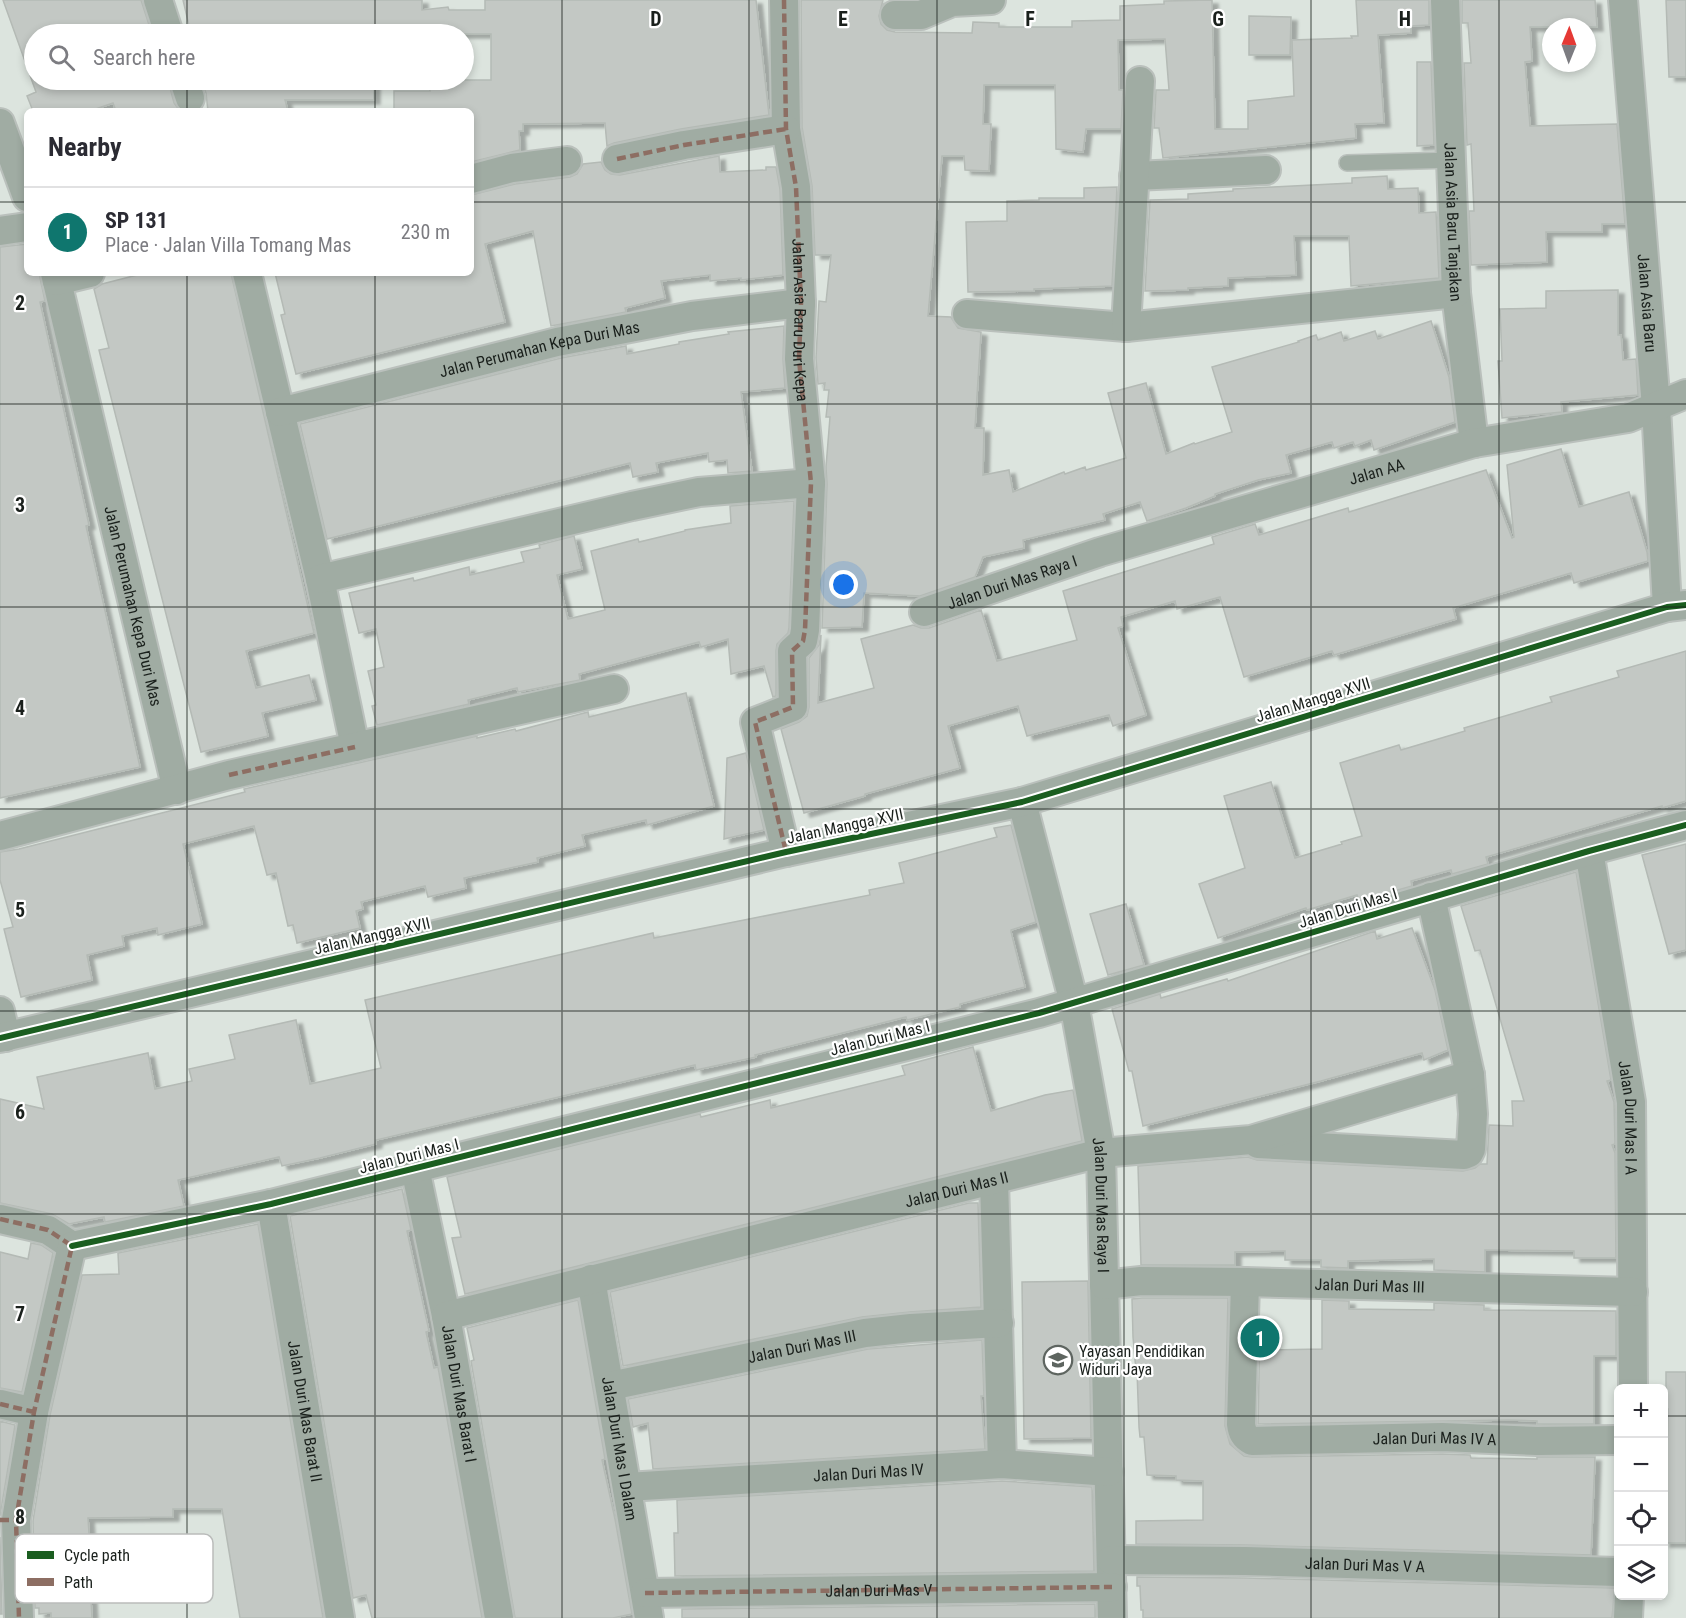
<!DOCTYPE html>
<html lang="en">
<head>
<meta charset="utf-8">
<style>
  :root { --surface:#fff; --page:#f2f2f3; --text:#2b2b33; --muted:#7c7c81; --line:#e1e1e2; --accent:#0f766e }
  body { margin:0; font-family:"Roboto Condensed",sans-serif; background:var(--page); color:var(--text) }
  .controls { position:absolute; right:18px; bottom:18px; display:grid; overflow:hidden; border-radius:9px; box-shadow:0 3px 9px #0003 }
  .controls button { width:54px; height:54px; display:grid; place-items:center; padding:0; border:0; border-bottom:2px solid var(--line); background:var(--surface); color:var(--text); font:30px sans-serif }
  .compass { position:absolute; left:1542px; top:18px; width:54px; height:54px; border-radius:50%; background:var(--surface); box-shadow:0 3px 9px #0003; rotate:1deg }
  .you { position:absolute; left:844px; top:585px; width:21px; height:21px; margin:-15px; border:4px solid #fff; border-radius:50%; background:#1a73e8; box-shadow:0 0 0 9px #1a73e833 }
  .badge { display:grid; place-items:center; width:39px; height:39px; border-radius:50%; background:var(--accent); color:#fff; font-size:20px; font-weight:700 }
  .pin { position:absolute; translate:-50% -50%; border:3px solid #fff; box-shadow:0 2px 6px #0006 }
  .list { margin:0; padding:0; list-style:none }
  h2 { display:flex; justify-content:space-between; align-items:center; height:78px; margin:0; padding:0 24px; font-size:26px }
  h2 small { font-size:20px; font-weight:400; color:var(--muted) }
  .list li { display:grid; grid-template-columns:39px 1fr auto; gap:18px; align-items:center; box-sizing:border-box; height:90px; padding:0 24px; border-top:2px solid var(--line) }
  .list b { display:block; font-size:22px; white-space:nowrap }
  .list p { margin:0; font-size:20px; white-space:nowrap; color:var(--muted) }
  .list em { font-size:20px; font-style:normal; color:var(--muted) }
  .icon { flex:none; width:33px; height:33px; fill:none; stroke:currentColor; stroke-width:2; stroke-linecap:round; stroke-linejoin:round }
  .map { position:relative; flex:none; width:1686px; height:1618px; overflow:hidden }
  .search { position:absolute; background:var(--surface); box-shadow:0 3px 9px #0003; left:24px; top:24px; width:450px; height:66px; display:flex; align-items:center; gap:15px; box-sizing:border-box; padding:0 21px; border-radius:33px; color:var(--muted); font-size:22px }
  .panel { position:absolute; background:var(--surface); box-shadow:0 3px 9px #0003; left:24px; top:108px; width:450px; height:168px; border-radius:9px }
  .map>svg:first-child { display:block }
  .building { fill:#c3c8c4; stroke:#b4bab5; stroke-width:1.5; filter:url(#shadow) }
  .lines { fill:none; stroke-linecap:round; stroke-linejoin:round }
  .lane-casing { stroke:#bac0bc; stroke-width:18 }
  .street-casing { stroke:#bac0bc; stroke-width:32 }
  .lane { stroke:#a0aca3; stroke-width:15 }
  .street { stroke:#a0aca3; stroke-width:28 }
  .quiet { stroke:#8d6e63; stroke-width:4.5; stroke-dasharray:9 4.5; stroke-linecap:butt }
  .cycleway-casing { stroke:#fff; stroke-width:10 }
  .cycleway { stroke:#1b5e20; stroke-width:6 }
  .grid { fill:none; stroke:#1a201c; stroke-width:1.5; stroke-opacity:0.55 }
  .labels { text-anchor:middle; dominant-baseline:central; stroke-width:4.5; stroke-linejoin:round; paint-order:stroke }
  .street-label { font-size:16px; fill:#1a201c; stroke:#fff }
  .poi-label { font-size:16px; fill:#1a201c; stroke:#fff; text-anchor:start }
  .key { fill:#fff; stroke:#babcbb; stroke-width:1.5 }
  .key-label { font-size:16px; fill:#1a201c }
  .grid-label { font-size:20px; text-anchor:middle; font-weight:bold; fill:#1a201c; stroke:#fff; stroke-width:4.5; stroke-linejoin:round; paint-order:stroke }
</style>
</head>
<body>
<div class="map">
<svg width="1686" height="1618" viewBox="0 0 1686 1618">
  <defs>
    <filter id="shadow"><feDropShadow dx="6" dy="4" stdDeviation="1.5" flood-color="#0004"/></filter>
  </defs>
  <rect width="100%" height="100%" fill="#dce4de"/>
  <!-- building -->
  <path class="building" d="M3,0H141L152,34H34V80H168L174,103L180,111H116L113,103L90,111H33L27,96L36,92Z
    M183,0H422V10L448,7L449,10H485V0H756L769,115L681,129L614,143L607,146L605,123L523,124V131H519L520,150L471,162V111H394V91H430L428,80H491V34H191Z
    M801,0H883L879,16L881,24L887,30L895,32L972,33L973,22L999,23V27H1072V21L1120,20V6L1164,4V1L1212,0L1215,129H1248V101L1294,96L1292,40L1352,38L1351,36H1358L1356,0H1429V25L1411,26V33L1378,35L1384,123L1355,124L1356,138L1163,158L1159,128H1154L1156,90H1169L1165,39L1118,40L1119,90H1123L1121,129H1086L1083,152L1056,149L1055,85H984L983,124H991L989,171L965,170L964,156H942L928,316L951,317L958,328L981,332L975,428H984L983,475L1009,470L1013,492L1064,472L1065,474L1085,467L1086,470L1126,458L1108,393L1146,383L1166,454L1194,443L1195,444L1232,432L1212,367L1299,342L1298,341L1316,335L1318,340L1341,332L1344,341L1375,331L1378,339L1431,321L1449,377L1455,422L1374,450L1371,440L1355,446L1353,442L1334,448L1332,442L1286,455L1291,473L1258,480L1215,494V496L1186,508L1147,521L1140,502L1103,514L1105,520L1023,540L1024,548L983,557L975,577L920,596L864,593L862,627L822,628L827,484L826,467L830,417H826L829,390H824L825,383L818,384L816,358L819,301L826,302L831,255H815L812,186L802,127Z
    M1462,0H1595L1597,27H1530L1532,61L1525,62L1530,126L1617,124L1625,224H1602V232H1546L1547,262L1471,265L1469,211H1474L1471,144L1467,145L1464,63H1471L1468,23H1462Z
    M1666,0H1686V77H1669Z
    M1249,16L1291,17L1290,55H1249Z
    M1417,62H1431L1434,145L1417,146Z
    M201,80H374V100H285L288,111H208L206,93Z
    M719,156L720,172L766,170V167H776L780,189L783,275L741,280V278L710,281V275L661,281L665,298L625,308L626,312L551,326L533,231L485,244L505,322L296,374L281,315L285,314L275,273H471V195L515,184L570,177L577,174L583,164L601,162L605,170L611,174L620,175Z
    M1387,176L1388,189L1418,188L1419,213L1436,212L1439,278L1351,286L1349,236H1294L1296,275L1228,278V286L1188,288V290L1145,291L1150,200L1188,199V194L1233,191V189L1352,183V178Z
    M1117,187L1112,286L1034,289V291L968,292L966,222L1007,221V201L1039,200V198H1084V188Z
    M27,244V273H39L45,301L40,302L89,525L86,526L140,767L0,798V247Z
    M145,273H231L314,633L246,651L256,688L309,675L316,700L262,713L268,736L201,752L99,350L109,348L94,289L102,284Z
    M1618,290V335H1621L1623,360L1636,359L1638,395L1561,402L1562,412L1502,418L1498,361H1502L1500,309L1546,308V291Z
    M784,326L783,359L785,388L741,392L752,471L728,473L727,460L709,462L708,453L656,463L658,472L633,477L630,463L327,539L300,424L561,358L626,346L627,354L679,344V342L729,334L728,332Z
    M1561,449L1579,507L1629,492L1647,552L1648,561L1574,583L1571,573L1453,608L1456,619L1334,655L1332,651L1244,677L1220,597L1177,609L1175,601L1121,617L1123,626L1118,628L1146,715L1113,726L1109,715L1027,736L1018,706L948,726L960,768L865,794V796L804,813L781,729L799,722L807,716L809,707V658L819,645L821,635L818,703L874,688L861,639L913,625L921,628H929L981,610L997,661L1077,640L1063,591L1214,544L1212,537L1255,524L1259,535L1348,508L1349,512L1486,470L1512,538L1514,537L1507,465Z
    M794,501L789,628L788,633L777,644L776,651V696L773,697L764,666L731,674L728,639L701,647L699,642L579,674L580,680L518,692L517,688L468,700L469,704L377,725L372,706L376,705L368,671L384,667L376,629L359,633L349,593L413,578L414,581L469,567L470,575L524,562L521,552L540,548L539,545L574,536L582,569L557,575L568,619L605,610L591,551L638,539L639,542L685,531V530L731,523L730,506Z
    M1686,651V801L1662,808V806L1486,857L1488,864L1452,874L1451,870L1411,881L1412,886L1359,901L1357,895L1307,910L1306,908L1218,938L1199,884L1245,868L1224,796L1271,782L1295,858L1342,844L1341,842L1362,836L1340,763L1399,745L1401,750L1465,731L1464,728L1552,702L1550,697L1619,677L1617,671Z
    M686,693L714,806L647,825L646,820L582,835L585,846L537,858L538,862L464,878L466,888L428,897L425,886L361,902L363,909L356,911L360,928L297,943L293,925L288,926L276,873L267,875L254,826L183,844L202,924L158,935L157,928L122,936L124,946L87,955L92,980L21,997L4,929L13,927L0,880V852L19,849L245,792L244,789L477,736V738L515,729L516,731L588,712L589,717Z
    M746,753L764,830L724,839L727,758Z
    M1011,825L1036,922L1011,930V932L1025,987L960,1004V1007L907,1020L906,1017L755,1055L756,1057L696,1070L695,1065L376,1140V1144L320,1158L282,1166L279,1157L178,1180L184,1206L105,1222L104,1217L69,1224L52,1214L0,1203V1099L44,1109L37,1077L148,1053L155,1089L192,1081L189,1069L235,1059L229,1035L296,1020L310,1084L381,1068L365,1000L653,933L654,938L870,895L869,890L904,883L899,863L997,837L994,828Z
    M1686,844V950L1669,954L1642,855Z
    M1576,872L1611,1080L1607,1081L1614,1102L1615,1144L1612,1145L1615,1153L1616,1258H1574V1251L1485,1250V1272L1434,1270V1259L1348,1261V1268L1321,1267V1260H1285V1251L1235,1252V1265H1141L1138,1166L1248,1157L1257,1160L1463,1171L1475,1168L1480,1164H1487L1489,1125L1513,1126L1512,1101H1524L1480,950L1475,951L1461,906Z
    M1126,904L1144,965L1108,975L1090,914Z
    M1412,928L1435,990L1448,1050L1424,1060L1422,1053L1321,1081L1143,1126L1132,1071H1129L1112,1009L1160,994L1161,998L1227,979L1228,981L1375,931L1377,939Z
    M973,1047L991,1111L1045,1095L1073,1090L1082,1141L465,1294L452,1238L461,1237L447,1177L700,1114L701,1117L770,1100L771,1108L905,1075L902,1066Z
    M402,1189L411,1230L407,1231L429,1331L426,1332L434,1368L438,1367L482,1618H372L366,1595L353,1598L290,1216Z
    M969,1203H978L981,1307L910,1312L862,1317L623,1366L610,1292Z
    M258,1224L323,1618H240L222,1509H173V1517L88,1518L91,1563H89L92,1618H51V1613L39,1614V1608H35L33,1521L50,1415L82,1275L119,1274L118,1253Z
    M31,1243L41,1245L53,1253L22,1392L0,1388V1252L28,1259Z
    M1088,1281L1091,1438L1024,1439L1022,1282Z
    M1142,1298H1228L1225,1426L1230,1444L1244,1456L1252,1457L1442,1454L1470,1455L1471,1458L1537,1459V1457H1595L1591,1555L1245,1545L1136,1544V1521L1203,1520V1481L1176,1480V1476L1147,1475L1144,1437H1140L1139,1427L1137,1371H1136L1133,1337L1132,1299Z
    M578,1300L605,1459L602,1460L615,1519L632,1614L613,1618H515L471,1361L474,1360L467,1328Z
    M1322,1300L1349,1301V1309L1434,1310V1303L1484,1305V1310L1616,1311V1356H1594V1424H1537V1421L1509,1420L1258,1424L1260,1331H1267V1350L1322,1349Z
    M982,1340L984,1396H981L985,1449L653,1469L648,1423L633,1427L628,1399L868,1349Z
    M1666,1372H1686V1543H1664V1452H1667L1668,1409H1666Z
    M0,1421L15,1425L0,1516Z
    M1002,1481L1092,1487L1094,1571L675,1576L674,1533H678L677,1500Z
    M0,1537L2,1614H0Z
    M1137,1577L1245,1578L1615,1588L1612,1618H1143V1610H1141L1140,1586H1137Z
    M1095,1604V1618H682V1609Z"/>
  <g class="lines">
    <!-- lane casing -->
    <g class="lane-casing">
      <path id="lane" d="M1347,163L1452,160"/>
    </g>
    <!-- street casing -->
    <g class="street-casing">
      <g id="street">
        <path d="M158,0L169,34"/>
        <path id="s1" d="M784,0L786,129L796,187L801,303L799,359L811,483L805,630L803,641L792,651L793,707L755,722L786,852"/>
        <path id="s2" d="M1445,0L1456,293L1474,443"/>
        <path id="s3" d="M1623,0L1656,407L1667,607"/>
        <path d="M895,15H921L952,2L991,0"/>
        <path d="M184,80L190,98"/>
        <path d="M0,123L27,197"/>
        <path d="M617,159L684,145L786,129"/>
        <path d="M1134,176L1266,170"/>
        <path d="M471,179L512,168L567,161"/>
        <path d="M0,231L27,227"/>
        <path id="s4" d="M55,273L177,790"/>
        <path d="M247,273L320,579L355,747"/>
        <path d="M57,281L90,273"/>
        <path d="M967,314L1126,327L1456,293"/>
        <path d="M1126,327L1140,81"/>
        <path id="s5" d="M280,412L557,342L692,316L801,303"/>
        <path d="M320,579L632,506L699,492L811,483"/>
        <path id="s6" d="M924,612L1100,552L1474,443L1628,418L1686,394"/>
        <path id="s7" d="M1022,802L1074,1003L1101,1153L1112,1618"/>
        <path d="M0,836L229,775L614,689"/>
        <path id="s8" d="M1589,851L1631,1102L1633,1388"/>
        <path d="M0,1011L6,1037"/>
        <path d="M0,1038L786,852L1022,802L1667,607L1686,605"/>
        <path d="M1258,1144L1464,1155L1469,1153L1471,1149L1473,1114L1470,1075L1431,897"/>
        <path id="s9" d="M415,1168L446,1316L499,1618"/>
        <path d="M994,1180L1002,1464"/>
        <path id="s10" d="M271,1204L340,1618"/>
        <path d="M0,1219L48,1230L72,1246"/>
        <path d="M72,1246L271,1204L1039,1013L1589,851L1686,825"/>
        <path id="s11" d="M591,1279L649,1618"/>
        <path id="s12" d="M1245,1282L1241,1424C1242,1432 1244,1437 1252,1441L1442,1437L1537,1441L1618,1440"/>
        <path id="s13" d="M1104,1285L1141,1281L1245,1282L1633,1292"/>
        <path id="s14" d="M446,1316L1101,1153L1251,1140L1470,1075"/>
        <path id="s15" d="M610,1386L865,1333L911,1328L999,1323"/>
        <path d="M0,1404L34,1412"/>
        <path id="s16" d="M627,1487L1002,1464L1109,1472"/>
        <path id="s17" d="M1111,1560L1245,1561L1618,1572"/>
        <path id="s18" d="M645,1593L1112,1587"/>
        <path d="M19,1618L16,1520L34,1412L72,1246"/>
        <path d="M1628,1618L1629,1596"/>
      </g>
    </g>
    <!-- lane -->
    <use href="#lane" class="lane"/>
    <!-- street -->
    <use href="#street" class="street"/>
    <!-- quiet -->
    <path class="quiet" d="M784,0L786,129L796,187L801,303L799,359L811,483L805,630L803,641L792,651L793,707L755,722L786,852
      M617,159L684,145L786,129
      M229,775L355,747
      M0,1219L48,1230L72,1246L34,1412L16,1520L19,1618
      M0,1404L34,1412
      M0,1520H16
      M645,1593L1112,1587"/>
    <!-- cycleway casing -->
    <g class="cycleway-casing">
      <path id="cycleway" d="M0,1038L786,852L1022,802L1667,607L1686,605
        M72,1246L271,1204L1039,1013L1589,851L1686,825"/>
    </g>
    <!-- cycleway -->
    <use href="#cycleway" class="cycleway"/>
  </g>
  <!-- grid -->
  <path class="grid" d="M187,0V34M375,0V34M562,0V1618M749,0V1618M937,0V1618M1124,0V1618M1311,0V1618M1499,0V1618M187,80V111M375,80V111M0,202H27M471,202H1686M187,273V1618M375,273V1618M0,404H1686M0,607H1686M0,809H1686M0,1011H1686M0,1214H1686M0,1416H1618M1664,1416H1686"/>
  <!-- icons -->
  <defs>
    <g id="school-ring" transform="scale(1.5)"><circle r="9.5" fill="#fff" stroke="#5e6560" stroke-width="1.5"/><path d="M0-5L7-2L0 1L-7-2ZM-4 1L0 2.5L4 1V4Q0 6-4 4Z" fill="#5e6560"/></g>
  </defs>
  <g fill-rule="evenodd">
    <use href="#school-ring" x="1058" y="1360"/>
  </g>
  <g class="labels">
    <!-- street labels -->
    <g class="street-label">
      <text stroke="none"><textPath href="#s2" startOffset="222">Jalan Asia Baru Tanjakan</textPath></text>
      <text stroke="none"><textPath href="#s3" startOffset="304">Jalan Asia Baru</textPath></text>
      <text stroke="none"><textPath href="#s1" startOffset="321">Jalan Asia Baru Duri Kepa</textPath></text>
      <text stroke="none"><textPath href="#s5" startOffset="267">Jalan Perumahan Kepa Duri Mas</textPath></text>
      <text stroke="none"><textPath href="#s6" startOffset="474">Jalan AA</textPath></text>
      <text stroke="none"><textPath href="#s6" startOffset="93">Jalan Duri Mas Raya I</textPath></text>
      <text stroke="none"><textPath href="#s4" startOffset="342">Jalan Perumahan Kepa Duri Mas</textPath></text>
      <text transform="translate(1313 700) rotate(-17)">Jalan Mangga XVII</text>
      <text transform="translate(845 826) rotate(-12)">Jalan Mangga XVII</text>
      <text transform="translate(1348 908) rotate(-17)">Jalan Duri Mas I</text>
      <text transform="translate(372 936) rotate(-13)">Jalan Mangga XVII</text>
      <text transform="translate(880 1038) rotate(-14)">Jalan Duri Mas I</text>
      <text stroke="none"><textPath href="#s8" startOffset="270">Jalan Duri Mas I A</textPath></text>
      <text transform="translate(409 1156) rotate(-14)">Jalan Duri Mas I</text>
      <text stroke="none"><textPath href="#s14" startOffset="526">Jalan Duri Mas II</textPath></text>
      <text stroke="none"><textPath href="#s7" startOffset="412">Jalan Duri Mas Raya I</textPath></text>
      <text stroke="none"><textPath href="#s13" startOffset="266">Jalan Duri Mas III</textPath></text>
      <text stroke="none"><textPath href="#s15" startOffset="196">Jalan Duri Mas III</textPath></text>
      <text stroke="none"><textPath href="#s9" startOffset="230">Jalan Duri Mas Barat I</textPath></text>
      <text stroke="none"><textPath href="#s10" startOffset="210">Jalan Duri Mas Barat II</textPath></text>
      <text stroke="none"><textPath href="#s12" startOffset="346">Jalan Duri Mas IV A</textPath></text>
      <text stroke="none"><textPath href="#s11" startOffset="172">Jalan Duri Mas I Dalam</textPath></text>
      <text stroke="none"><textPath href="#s16" startOffset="242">Jalan Duri Mas IV</textPath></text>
      <text stroke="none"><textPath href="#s17" startOffset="254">Jalan Duri Mas V A</textPath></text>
      <text stroke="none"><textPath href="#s18" startOffset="234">Jalan Duri Mas V</textPath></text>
    </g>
    <!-- poi labels -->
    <g class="poi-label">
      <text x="1079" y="1351">Yayasan Pendidikan<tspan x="1079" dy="18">Widuri Jaya</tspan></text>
    </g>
  </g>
  <!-- legend -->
  <rect x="15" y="1534" width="198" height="69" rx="9" class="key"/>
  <rect x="27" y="1551" width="27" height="8" fill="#1b5e20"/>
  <rect x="27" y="1578" width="27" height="8" fill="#8d6e63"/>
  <g class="key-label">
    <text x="64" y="1561">Cycle path</text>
    <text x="64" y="1588">Path</text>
  </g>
  <g class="grid-label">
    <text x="656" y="26">D</text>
    <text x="843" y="26">E</text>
    <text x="1030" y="26">F</text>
    <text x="1218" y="26">G</text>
    <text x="1405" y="26">H</text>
    <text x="20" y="310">2</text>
    <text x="20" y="512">3</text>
    <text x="20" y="715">4</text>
    <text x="20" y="917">5</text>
    <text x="20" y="1119">6</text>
    <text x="20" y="1321">7</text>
    <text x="20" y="1524">8</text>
  </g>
</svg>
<div class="controls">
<button>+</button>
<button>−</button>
<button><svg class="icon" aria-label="locate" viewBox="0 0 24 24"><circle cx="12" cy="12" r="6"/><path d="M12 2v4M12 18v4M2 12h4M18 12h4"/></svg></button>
<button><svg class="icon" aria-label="layers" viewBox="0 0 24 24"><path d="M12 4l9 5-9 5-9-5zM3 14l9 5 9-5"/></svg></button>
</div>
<svg class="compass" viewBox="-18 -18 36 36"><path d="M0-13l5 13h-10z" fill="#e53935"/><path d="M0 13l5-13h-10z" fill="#7c7c81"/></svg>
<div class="you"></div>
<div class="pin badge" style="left:1260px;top:1338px">1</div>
<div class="search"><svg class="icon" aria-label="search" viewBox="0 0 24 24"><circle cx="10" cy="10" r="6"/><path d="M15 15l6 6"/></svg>Search here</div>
<section class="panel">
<h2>Nearby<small></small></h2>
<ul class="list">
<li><span class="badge">1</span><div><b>SP 131</b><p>Place · Jalan Villa Tomang Mas</p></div><em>230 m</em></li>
</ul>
</section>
</div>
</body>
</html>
